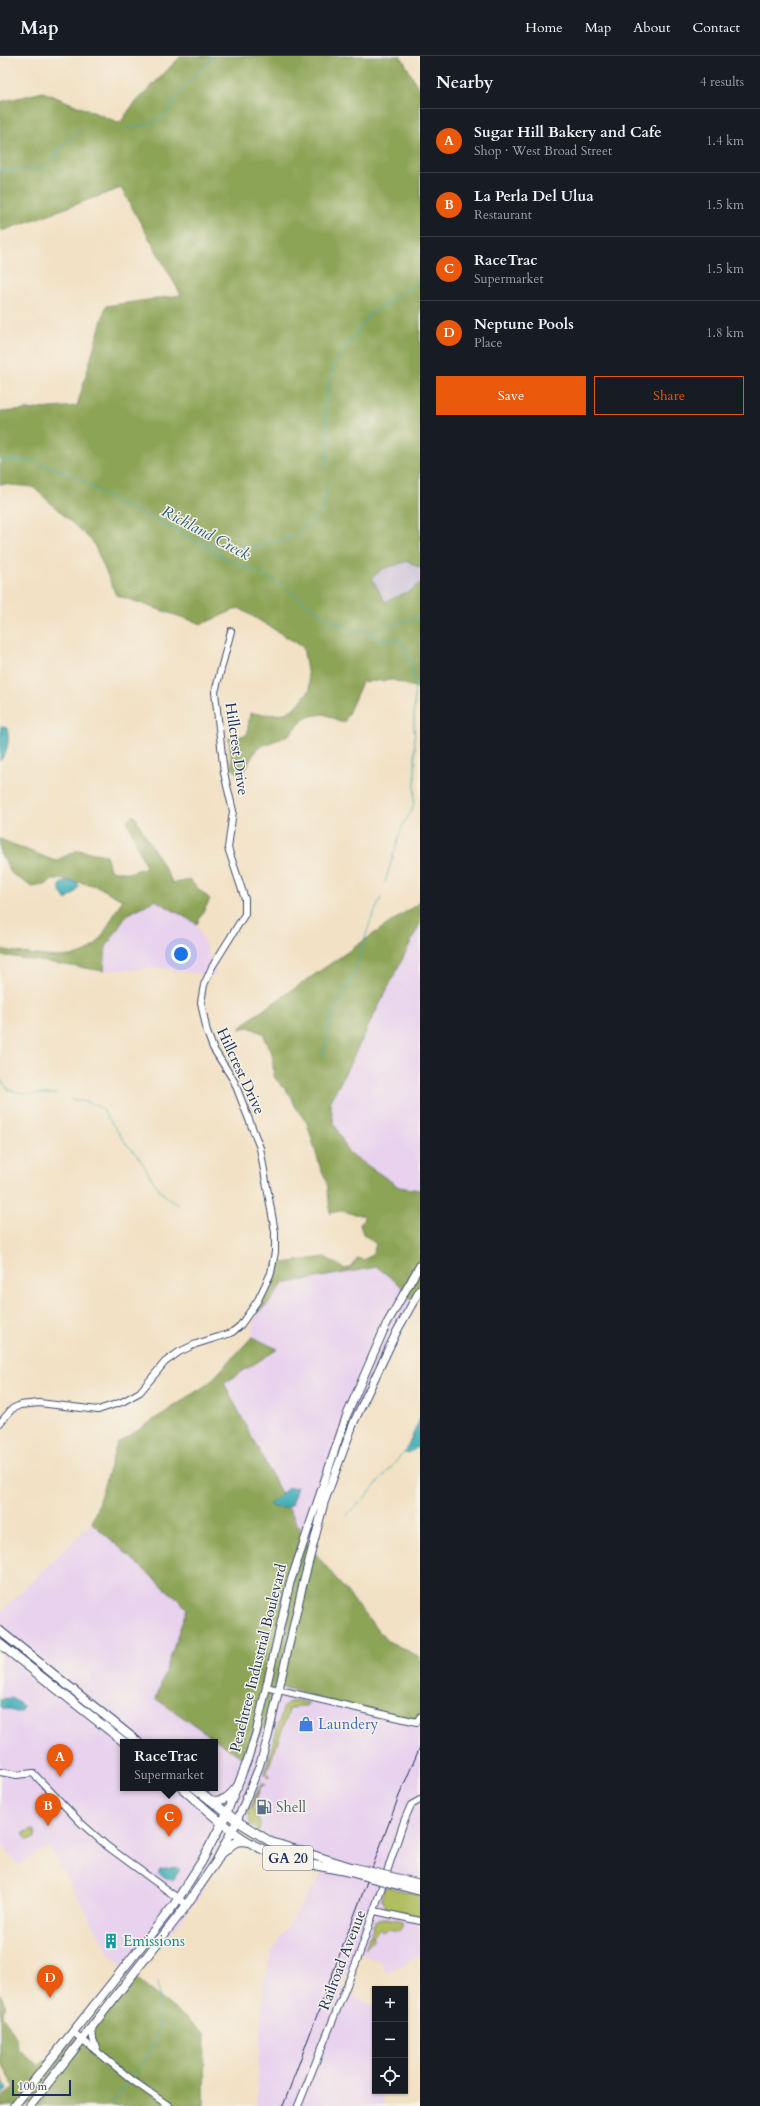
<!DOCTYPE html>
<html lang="en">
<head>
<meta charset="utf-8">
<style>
  :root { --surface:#171b24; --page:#242831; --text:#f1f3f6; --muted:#9ea1a6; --line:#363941; --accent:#ea580c }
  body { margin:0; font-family:Cardo,serif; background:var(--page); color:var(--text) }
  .controls { position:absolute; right:12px; bottom:12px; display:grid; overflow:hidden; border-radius:0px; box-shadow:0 1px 3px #0004 }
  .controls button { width:36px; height:36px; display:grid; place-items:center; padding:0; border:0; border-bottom:1px solid var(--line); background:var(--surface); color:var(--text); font:20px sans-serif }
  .scale { position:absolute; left:12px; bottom:10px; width:59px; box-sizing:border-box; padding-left:4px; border:2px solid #1b2f5e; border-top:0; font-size:11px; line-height:14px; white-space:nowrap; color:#1b2f5e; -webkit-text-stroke:3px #f7f3e8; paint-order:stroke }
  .you { position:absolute; left:181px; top:898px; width:14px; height:14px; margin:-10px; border:3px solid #fff; border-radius:50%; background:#1a73e8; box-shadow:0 0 0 6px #1a73e833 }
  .badge { display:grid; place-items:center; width:26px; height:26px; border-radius:50%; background:var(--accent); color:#fff; font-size:13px; font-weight:700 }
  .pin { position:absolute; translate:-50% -33px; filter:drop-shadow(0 1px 2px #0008) }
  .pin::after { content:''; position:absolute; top:21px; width:14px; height:12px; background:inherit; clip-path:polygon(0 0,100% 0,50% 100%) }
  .popup { position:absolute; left:120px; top:1683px; width:98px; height:52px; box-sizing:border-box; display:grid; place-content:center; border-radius:0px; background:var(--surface); filter:drop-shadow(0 1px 3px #0005); font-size:13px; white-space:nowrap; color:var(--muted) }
  .popup b { font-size:15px; color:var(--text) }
  .popup::after { content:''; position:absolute; left:50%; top:100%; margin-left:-8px; border:8px solid transparent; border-top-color:var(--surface) }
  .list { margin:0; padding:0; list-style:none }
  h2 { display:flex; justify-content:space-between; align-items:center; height:52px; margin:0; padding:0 16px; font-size:17px }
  h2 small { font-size:13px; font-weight:400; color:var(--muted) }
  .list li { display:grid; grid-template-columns:26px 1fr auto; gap:12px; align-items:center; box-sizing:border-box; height:64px; padding:0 16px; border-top:1px solid var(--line) }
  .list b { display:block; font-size:15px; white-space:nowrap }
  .list p { margin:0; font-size:13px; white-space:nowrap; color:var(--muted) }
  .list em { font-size:13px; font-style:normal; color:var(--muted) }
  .actions { display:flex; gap:8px; padding:12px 16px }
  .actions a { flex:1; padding:9px 0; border:1px solid var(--accent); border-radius:0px; text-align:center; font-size:14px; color:var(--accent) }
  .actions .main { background:var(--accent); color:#fff }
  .icon { flex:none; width:22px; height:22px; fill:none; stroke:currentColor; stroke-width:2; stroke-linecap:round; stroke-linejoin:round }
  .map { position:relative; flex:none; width:420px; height:2050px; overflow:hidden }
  header { display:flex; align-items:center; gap:24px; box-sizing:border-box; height:56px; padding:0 20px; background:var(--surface); border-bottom:1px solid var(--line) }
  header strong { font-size:19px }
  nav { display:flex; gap:22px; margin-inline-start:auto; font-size:14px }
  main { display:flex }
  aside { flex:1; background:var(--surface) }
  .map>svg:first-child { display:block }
  .built { fill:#e8d2ee; fill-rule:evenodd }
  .industrial { fill:#c9bfd7 }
  .green { fill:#b0bd60; stroke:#66765f }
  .forest { fill:#8ca456; stroke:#546a5a }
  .water { fill:#3aacb4; stroke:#2a6e89 }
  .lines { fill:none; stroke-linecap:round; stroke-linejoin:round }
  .stream { stroke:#3aacb4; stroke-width:1 }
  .minor-casing { stroke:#3b4a6d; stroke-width:8 }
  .major-casing { stroke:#3b4a6d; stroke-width:9 }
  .highway-casing { stroke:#3b4a6d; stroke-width:10 }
  .minor { stroke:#fff; stroke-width:6 }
  .major { stroke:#fff; stroke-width:7 }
  .highway { stroke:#fff; stroke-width:8 }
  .rail { stroke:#1b2f5e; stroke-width:1 }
  .highway-bridge-casing { stroke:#3b4a6d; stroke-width:10; stroke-linecap:butt }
  .highway-bridge { stroke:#fff; stroke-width:8 }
  .labels { text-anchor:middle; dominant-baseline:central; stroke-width:3; stroke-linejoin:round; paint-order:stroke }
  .shield { fill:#f7f3e8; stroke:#5d6a87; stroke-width:1 }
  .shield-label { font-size:14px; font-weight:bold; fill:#1b2f5e }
  .street-label { font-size:15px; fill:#1b2f5e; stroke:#f7f3e8 }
  .shop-label { font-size:15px; fill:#366cbe; stroke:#f7f3e8; text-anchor:start }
  .service-label { font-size:15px; fill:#4e5e75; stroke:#f7f3e8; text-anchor:start }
  .culture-label { font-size:15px; fill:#0d838f; stroke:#f7f3e8; text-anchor:start }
  .water-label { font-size:16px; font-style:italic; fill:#265b7c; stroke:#f7f3e8 }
</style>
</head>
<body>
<header>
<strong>Map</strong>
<nav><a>Home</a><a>Map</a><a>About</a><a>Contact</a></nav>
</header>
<main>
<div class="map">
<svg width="420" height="2050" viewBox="0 0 420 2050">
  <rect width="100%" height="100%" fill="#f7f3e8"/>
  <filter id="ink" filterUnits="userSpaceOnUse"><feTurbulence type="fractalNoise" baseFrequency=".025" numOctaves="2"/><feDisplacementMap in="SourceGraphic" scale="8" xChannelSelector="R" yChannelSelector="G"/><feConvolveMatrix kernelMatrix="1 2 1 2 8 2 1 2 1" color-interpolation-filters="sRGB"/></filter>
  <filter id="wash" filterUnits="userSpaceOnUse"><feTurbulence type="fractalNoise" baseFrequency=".012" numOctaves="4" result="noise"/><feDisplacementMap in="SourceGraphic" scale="16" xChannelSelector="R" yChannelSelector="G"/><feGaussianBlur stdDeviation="0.9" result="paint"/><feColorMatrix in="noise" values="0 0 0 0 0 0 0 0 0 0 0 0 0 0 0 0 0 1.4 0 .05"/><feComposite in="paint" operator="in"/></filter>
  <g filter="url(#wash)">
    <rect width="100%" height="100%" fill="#f2e1c5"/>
    <!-- built -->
    <path class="built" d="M155,844L197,868L217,920L158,912L104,915L106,891L127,859Z
      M420,868V1134L399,1131L347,1096L334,1067L330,1047Z
      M377,1211L400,1229L415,1249L363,1353L326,1449L307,1487L224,1327L278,1294L252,1281L255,1258L268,1248L282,1228Z
      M92,1467L187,1552L156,1643L269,1662L276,1629L352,1652L420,1660V1900L386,1917L378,1902L374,1905L356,1894L341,1932L375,1951V2035H382L383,2050H256L263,1930L271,1896L328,1808L234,1765L202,1838L135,1921L111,1900L49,1791L18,1809L0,1786V1556ZM123,1686H215V1732H123Z"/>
    <!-- industrial -->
    <path class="industrial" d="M409,505L420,512V527L412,534L385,547L372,522L382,513Z"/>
    <!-- green -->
    <path class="green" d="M295,1644L309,1647L306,1650H296L295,1652H290L266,1718L270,1720L268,1722L264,1718L283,1653L287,1647Z
      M262,1727L266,1729L261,1730L253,1751L260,1767L259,1775L250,1768L248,1755Z
      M32,1773L34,1774L35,1782L28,1784L24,1780V1777Z
      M385,1830L420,1839V1861L386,1853L381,1843Z
      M387,1862L403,1865V1871L400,1875L387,1873L382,1876L379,1873L372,1880L374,1883L365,1893L375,1865Z"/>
    <!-- forest -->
    <path class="forest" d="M181,0H401L420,35V512L408,505L382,513L372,522L385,546L412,534L420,527V633L393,624L362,626L344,667L324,658L306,661L289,679L257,692L241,721L232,712L229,682L247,679L250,657C284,660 290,661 310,633L303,591L239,552L202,568L116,539L93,486L33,431L0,428V356L77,350L106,250L181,239L121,132L5,174H0V46L43,36L120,67L132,50Z
      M134,759L173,827L189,824L210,843L197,868L155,844L127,859L106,891L104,915L0,899V893C23,897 75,909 93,891C103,882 115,856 122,844L97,830L68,824L54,823L45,829L32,831L12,818L2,800L0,799V783L55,805L78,794L106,799L110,814L129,817L146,811L127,764Z
      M420,846V868L330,1047L334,1067L348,1096L399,1131L420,1134V1235L415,1249L400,1229L377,1211L283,1228L268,1248L255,1258L274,1214V1208L325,1201L345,1213L352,1211L357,1202L364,1204L373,1198L376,1188L363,1178L360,1169L365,1160L340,1155L330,1157L327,1125L321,1114L307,1067L296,1052L291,1040L274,1021L272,997L265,985L264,978L249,971L239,973L253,961Z
      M252,1281L278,1293L224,1327L307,1487L386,1584L420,1601V1660L417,1665L352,1652L276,1629L269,1662L247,1705L156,1643L187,1552L92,1467L117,1388L209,1327Z
      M135,1921L205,1978L204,2050H0V2042L14,2031L0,2007V1938L6,1950L2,1959L16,1981L17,1992L38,2009L69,1989Z"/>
    <!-- water -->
    <path class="water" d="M1,670L7,672C10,684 8,695 0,705Z
      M66,825L77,826L79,830L75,837L66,844L60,836V828Z
      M420,1362V1389L409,1397H405Z
      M297,1431L291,1449L284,1452L272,1451L269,1448L288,1432Z
      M12,1642L23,1650L22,1656H16L0,1651V1643Z
      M176,1811L180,1813L174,1823L168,1824L158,1817L160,1814Z
      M0,2020L7,2033L0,2039Z"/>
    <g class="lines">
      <!-- stream -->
      <path class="stream" d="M125,73L153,67L166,58L179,37L214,0
        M0,115L39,113C54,107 58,94 68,84C72,80 77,77 80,73
        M0,404L29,405L49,410L82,424L114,445L159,465L188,481L219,492L256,491L294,481L323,454L327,427
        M326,413L328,390L325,352L329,325L335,305L370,258L420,225
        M204,489C210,498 253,513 266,520C298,536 324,569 361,574C379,576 402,564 420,561
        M363,574C371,586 392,581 403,587C418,613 414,638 414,667C415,694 416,720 414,746L412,755L403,768L385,826
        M323,1000L330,965L353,919L371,864L381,842
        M0,1023L9,1034L28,1038H57
        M70,1043L91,1047L102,1053L127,1089C146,1103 152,1136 178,1149
        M347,1459L362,1445L405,1395
        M134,2018C159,1989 163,1963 158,1926
        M109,2050L127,2027"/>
    </g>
  </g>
  <g filter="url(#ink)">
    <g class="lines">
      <!-- minor casing -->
      <g class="minor-casing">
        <path id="minor" d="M0,1367L12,1353L20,1349L39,1347L98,1354L122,1346L140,1336L165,1306L179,1296L196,1288L231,1277L240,1270L258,1244L271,1217L275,1196V1176L260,1092L234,1025L213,992L207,976L201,946L204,929L212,911L245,858V843L228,792L233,755L224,717L215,636L231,575
          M266,1631L417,1666L420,1661
          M0,1716L17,1719L33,1717L81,1767L107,1790L187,1849
          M375,1855L420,1865
          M92,1971L93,1983L97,1994
          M73,1976L132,2024L169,2050
          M298,2050L358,1902L404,1765L411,1749L420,1744"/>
      </g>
      <!-- major casing -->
      <g class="major-casing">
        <path id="major" d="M227,1757L247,1705L256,1677L290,1527L346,1361L386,1269L420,1209
          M237,1765L259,1711L268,1681L302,1532L324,1447L354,1366L397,1275L420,1234"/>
      </g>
      <!-- highway casing -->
      <g class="highway-casing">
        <path id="highway" d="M0,1575L138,1686
          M0,1588L124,1686
          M182,1732C207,1754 233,1780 264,1794C290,1806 322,1810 350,1816
          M195,1732L237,1765L271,1786L351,1811
          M210,1744C223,1747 229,1741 237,1731
          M224,1796C232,1788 237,1783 248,1786
          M400,1823L420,1828
          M398,1829L420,1835
          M14,2050L174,1849L202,1805L227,1757
          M30,2050L183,1854L216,1806L237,1765"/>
      </g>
      <!-- minor -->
      <use href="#minor" class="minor"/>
      <!-- major -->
      <use href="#major" class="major"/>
      <!-- highway -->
      <use href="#highway" class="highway"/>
      <!-- rail -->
      <path class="rail" d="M283,2050L399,1740L420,1691"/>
      <!-- highway-bridge casing -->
      <g class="highway-bridge-casing">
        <path id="highway-bridge" d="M351,1811L400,1823
          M350,1816L398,1829"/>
      </g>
      <!-- highway-bridge -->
      <use href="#highway-bridge" class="highway-bridge"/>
    </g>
  </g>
  <!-- icons -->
  <defs>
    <g id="shop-bare" transform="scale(1.2)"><path d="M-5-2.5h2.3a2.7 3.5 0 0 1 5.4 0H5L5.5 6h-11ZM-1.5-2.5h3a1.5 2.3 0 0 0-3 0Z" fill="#3f7fe0" stroke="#f7f3e8" stroke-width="2.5" paint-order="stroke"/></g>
    <g id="fuel-bare" transform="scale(1.2)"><path d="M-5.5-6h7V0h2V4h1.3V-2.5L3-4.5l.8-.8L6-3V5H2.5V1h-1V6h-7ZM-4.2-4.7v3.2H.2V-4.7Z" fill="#5c6f8a" stroke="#f7f3e8" stroke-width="2.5" paint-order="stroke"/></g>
    <g id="building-bare" transform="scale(1.2)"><path d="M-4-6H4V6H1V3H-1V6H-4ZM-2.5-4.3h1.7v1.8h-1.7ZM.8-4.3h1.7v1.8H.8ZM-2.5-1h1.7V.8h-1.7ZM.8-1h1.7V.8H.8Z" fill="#0f9aa8" stroke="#f7f3e8" stroke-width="2.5" paint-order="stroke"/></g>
  </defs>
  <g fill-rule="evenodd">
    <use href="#shop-bare" x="306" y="1668"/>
    <use href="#fuel-bare" x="264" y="1751"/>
    <use href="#building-bare" x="111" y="1885"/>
  </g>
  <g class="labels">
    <!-- shield labels -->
    <rect class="shield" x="263" y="1790" width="50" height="24" rx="3"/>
    <g class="shield-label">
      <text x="288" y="1802">GA 20</text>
    </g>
    <!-- street labels -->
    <g class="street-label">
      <text transform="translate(237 693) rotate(82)">Hillcrest Drive</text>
      <text transform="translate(241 1015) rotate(65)">Hillcrest Drive</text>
      <text transform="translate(258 1602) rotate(-76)">Peachtree Industrial Boulevard</text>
      <text transform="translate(342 1904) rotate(-69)">Railroad Avenue</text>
    </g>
    <!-- shop labels -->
    <g class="shop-label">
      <text x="318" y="1668">Laundery</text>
    </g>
    <!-- service labels -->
    <g class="service-label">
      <text x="276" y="1751">Shell</text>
    </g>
    <!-- culture labels -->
    <g class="culture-label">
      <text x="123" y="1885">Emissions</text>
    </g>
    <!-- water labels -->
    <g class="water-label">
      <text transform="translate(206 477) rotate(28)">Richland Creek</text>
    </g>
  </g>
</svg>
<div class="controls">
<button>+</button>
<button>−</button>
<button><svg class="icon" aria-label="locate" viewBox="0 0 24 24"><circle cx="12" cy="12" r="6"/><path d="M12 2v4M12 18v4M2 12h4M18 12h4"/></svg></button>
</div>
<div class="scale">100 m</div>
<div class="you"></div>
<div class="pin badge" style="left:60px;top:1721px">A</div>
<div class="pin badge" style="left:48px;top:1770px">B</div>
<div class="pin badge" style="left:169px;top:1781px">C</div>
<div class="popup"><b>RaceTrac</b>Supermarket</div>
<div class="pin badge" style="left:50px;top:1942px">D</div>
</div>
<aside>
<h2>Nearby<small>4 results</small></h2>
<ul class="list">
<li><span class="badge">A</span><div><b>Sugar Hill Bakery and Cafe</b><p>Shop · West Broad Street</p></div><em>1.4 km</em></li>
<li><span class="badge">B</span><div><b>La Perla Del Ulua</b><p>Restaurant</p></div><em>1.5 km</em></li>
<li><span class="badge">C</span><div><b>RaceTrac</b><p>Supermarket</p></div><em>1.5 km</em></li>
<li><span class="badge">D</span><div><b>Neptune Pools</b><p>Place</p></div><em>1.8 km</em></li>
</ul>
<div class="actions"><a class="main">Save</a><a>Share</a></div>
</aside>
</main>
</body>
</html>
